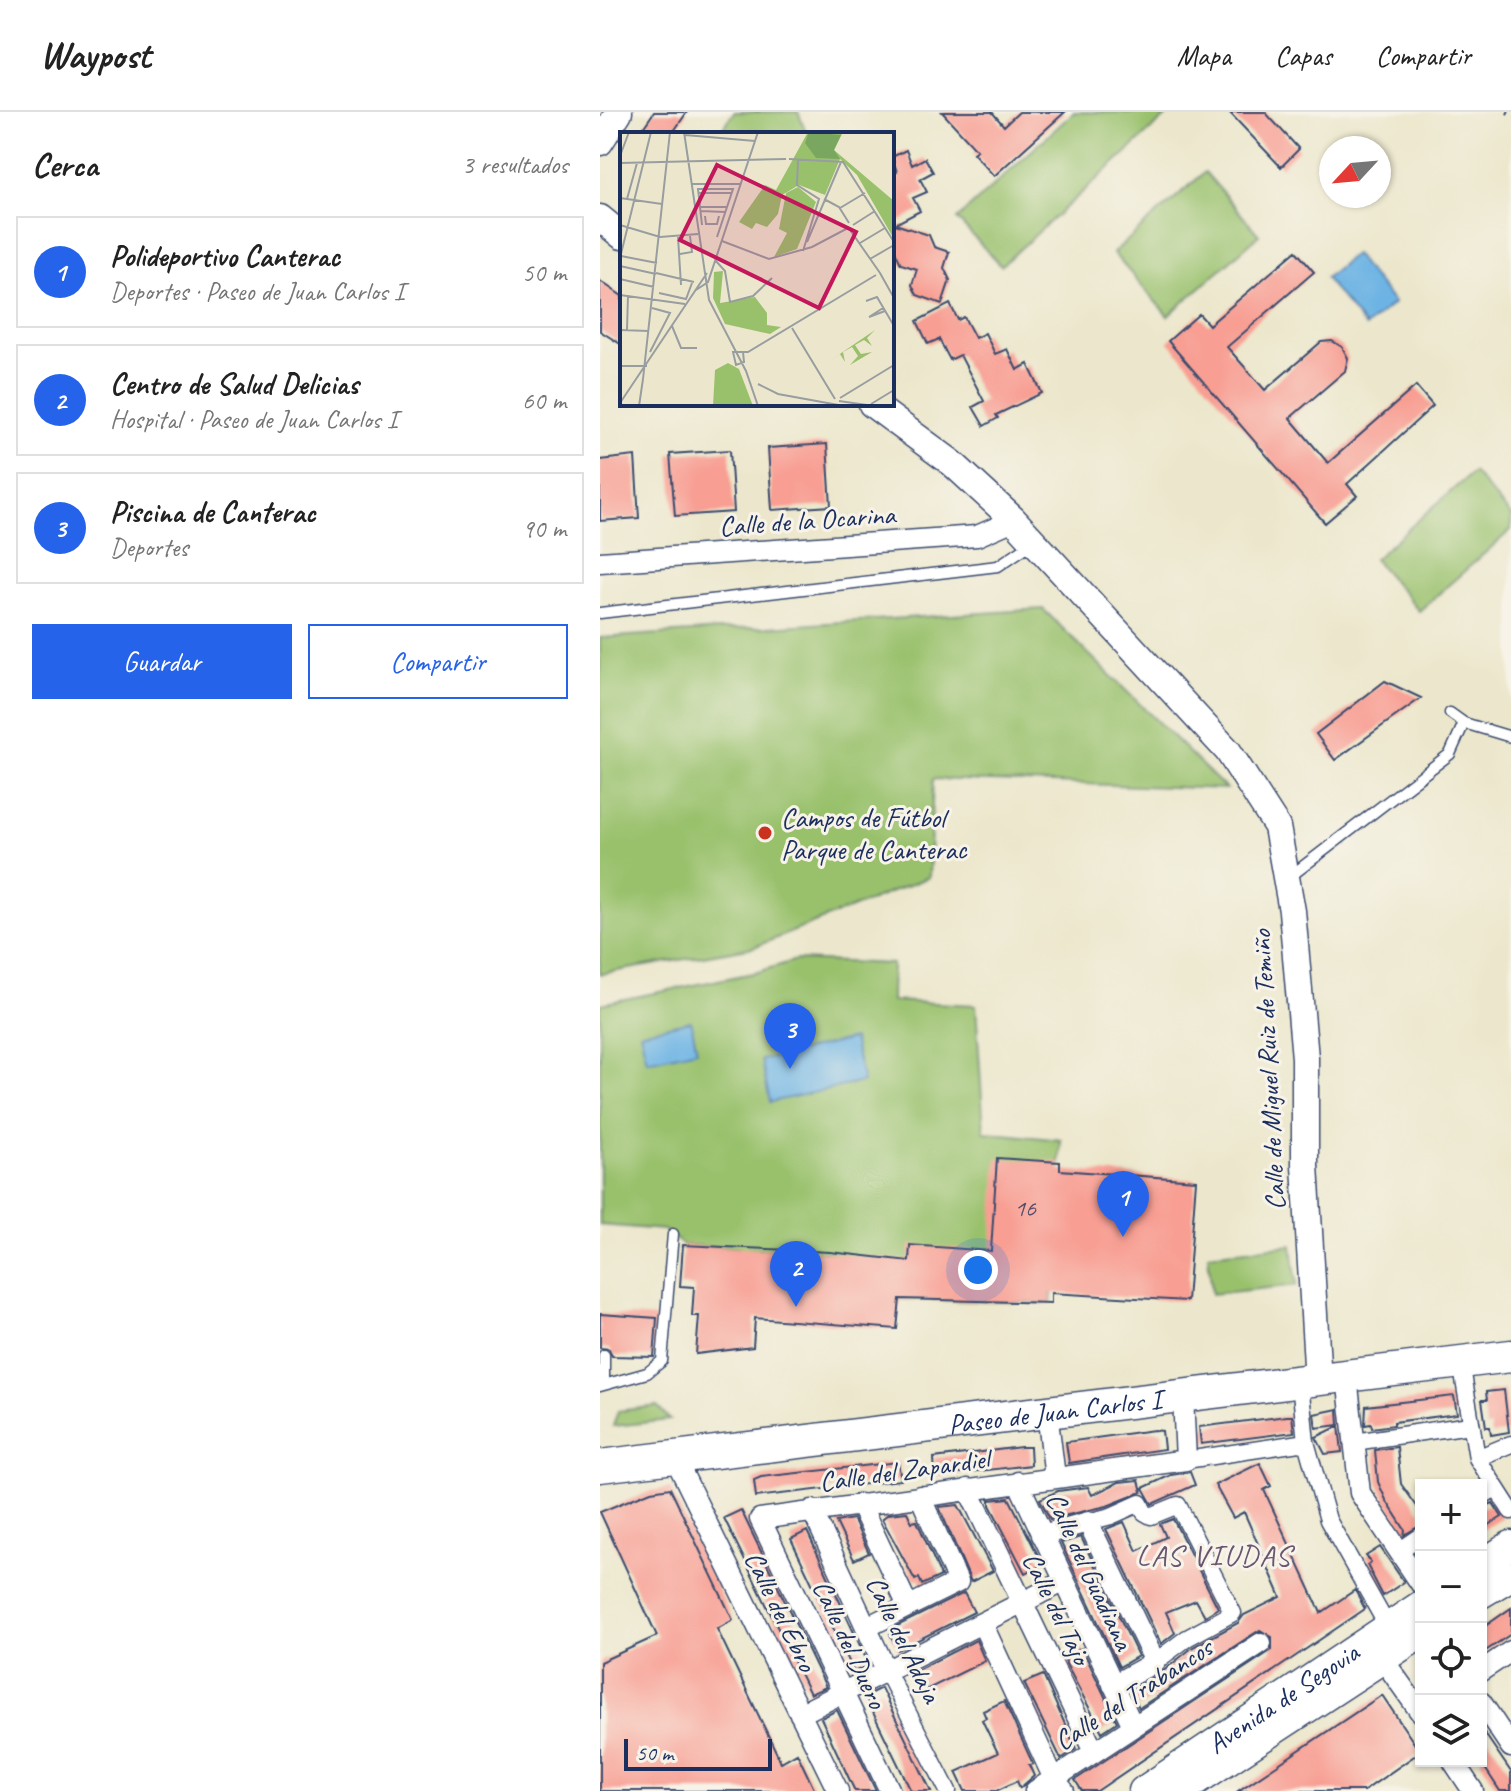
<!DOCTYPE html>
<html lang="es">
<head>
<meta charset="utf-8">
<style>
  :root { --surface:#fff; --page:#f2f2f2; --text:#222; --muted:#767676; --line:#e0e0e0; --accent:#2563eb }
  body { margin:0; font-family:Caveat,sans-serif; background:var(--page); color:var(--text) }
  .controls { position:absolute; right:24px; bottom:24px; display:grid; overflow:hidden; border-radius:0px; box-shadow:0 2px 6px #0004 }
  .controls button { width:72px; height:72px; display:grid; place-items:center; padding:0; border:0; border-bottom:2px solid var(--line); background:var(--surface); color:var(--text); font:40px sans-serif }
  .compass { position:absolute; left:719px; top:24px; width:72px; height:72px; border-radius:50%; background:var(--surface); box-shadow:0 2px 6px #0004; rotate:244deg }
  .scale { position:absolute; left:24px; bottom:20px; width:148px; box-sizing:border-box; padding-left:8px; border:4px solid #1b2f5e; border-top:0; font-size:22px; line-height:28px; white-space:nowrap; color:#1b2f5e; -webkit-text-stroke:6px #f7f3e8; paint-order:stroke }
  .you { position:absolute; left:378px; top:1158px; width:28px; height:28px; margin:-20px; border:6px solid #fff; border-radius:50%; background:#1a73e8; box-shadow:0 0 0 12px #1a73e833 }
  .badge { display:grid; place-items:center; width:52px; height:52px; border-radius:50%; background:var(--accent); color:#fff; font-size:26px; font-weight:700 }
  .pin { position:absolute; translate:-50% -66px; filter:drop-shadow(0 2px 4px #0008) }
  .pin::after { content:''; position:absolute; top:42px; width:28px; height:24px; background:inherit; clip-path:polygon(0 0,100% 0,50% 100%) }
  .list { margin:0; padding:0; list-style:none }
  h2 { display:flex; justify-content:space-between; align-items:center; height:104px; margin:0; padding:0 32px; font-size:34px }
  h2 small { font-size:26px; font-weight:400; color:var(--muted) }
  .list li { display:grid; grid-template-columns:52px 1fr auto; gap:24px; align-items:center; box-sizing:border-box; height:112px; margin:0 16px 16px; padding:0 16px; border:2px solid var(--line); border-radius:0px }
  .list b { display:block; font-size:30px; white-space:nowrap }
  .list p { margin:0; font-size:26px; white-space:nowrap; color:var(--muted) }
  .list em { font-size:26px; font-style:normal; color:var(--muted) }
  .actions { display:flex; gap:16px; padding:24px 32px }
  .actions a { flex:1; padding:18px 0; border:2px solid var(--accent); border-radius:0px; text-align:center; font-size:28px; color:var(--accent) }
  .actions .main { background:var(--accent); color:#fff }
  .icon { flex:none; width:44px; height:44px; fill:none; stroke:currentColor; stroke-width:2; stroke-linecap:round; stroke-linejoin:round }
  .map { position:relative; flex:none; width:911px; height:1679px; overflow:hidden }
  header { display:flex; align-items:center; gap:48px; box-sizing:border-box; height:112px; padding:0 40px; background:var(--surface); border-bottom:2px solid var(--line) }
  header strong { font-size:38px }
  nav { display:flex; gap:44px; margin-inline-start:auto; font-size:28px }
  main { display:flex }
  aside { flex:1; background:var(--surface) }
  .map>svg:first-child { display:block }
  .green { fill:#99c16c; stroke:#5a7865; stroke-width:2 }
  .water { fill:#6db4e4; stroke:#4472a1; stroke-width:2 }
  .building { fill:#f89e93 }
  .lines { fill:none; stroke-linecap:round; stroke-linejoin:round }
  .service-casing { stroke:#3a4b6e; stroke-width:13 }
  .pedestrian-casing { stroke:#3a4b6e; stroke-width:19 }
  .minor-casing { stroke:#3a4b6e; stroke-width:23 }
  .tertiary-casing { stroke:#3a4b6e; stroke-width:29 }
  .secondary-casing { stroke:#3a4b6e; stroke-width:31 }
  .primary-casing { stroke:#3a4b6e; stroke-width:35 }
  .path { stroke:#3a4b6e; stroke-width:4; stroke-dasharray:2 6; stroke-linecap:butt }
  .service { stroke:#fff; stroke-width:10 }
  .pedestrian { stroke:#fff; stroke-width:16 }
  .minor { stroke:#fff; stroke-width:20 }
  .tertiary { stroke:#fff; stroke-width:26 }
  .secondary { stroke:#fff; stroke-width:28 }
  .primary { stroke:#fff; stroke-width:32 }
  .poi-dot { fill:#c8321e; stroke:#f7f3e8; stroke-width:3 }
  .labels { text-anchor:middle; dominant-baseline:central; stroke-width:6; stroke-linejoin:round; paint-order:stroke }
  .number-label { font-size:24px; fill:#524b6b }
  .street-label { font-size:28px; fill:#1b2f5e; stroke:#f7f3e8 }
  .poi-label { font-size:28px; fill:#1b2f5e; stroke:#f7f3e8; text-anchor:start }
  .neighbourhood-label { font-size:30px; letter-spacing:2px; fill:#685671; stroke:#f7f3e8 }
  .inset-road { fill:none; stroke:#989da0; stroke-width:2 }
  .view { fill:#c2185b; fill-opacity:0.15; stroke:#c2185b; stroke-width:4 }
  .inset-edge { fill:none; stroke:#1b2f5e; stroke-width:4 }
</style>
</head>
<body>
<header>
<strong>Waypost</strong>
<nav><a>Mapa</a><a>Capas</a><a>Compartir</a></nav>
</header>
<main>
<aside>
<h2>Cerca<small>3 resultados</small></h2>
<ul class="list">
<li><span class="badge">1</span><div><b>Polideportivo Canterac</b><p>Deportes · Paseo de Juan Carlos I</p></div><em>50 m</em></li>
<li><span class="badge">2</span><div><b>Centro de Salud Delicias</b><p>Hospital · Paseo de Juan Carlos I</p></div><em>60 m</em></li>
<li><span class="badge">3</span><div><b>Piscina de Canterac</b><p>Deportes</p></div><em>90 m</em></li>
</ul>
<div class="actions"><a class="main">Guardar</a><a>Compartir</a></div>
</aside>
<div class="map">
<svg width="911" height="1679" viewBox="0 0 911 1679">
  <rect width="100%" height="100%" fill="#f7f3e8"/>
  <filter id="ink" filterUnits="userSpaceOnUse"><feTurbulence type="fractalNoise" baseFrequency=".0125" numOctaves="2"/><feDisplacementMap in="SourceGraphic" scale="16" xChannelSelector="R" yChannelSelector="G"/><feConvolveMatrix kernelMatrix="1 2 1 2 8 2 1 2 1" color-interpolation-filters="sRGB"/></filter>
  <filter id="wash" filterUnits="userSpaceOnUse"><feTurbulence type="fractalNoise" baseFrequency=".006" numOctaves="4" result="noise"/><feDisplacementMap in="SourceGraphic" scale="32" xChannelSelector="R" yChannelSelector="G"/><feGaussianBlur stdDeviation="1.8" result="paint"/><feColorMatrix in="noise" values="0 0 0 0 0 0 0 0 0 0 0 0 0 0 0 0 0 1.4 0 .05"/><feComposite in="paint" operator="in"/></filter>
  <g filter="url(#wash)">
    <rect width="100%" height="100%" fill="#ece7cc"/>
    <!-- green -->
    <path class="green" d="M134,0H198L207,22H119Z
      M474,0L570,1L401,154L357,107Z
      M605,60L659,123L568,204L513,141Z
      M873,360L911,404V418L819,499L774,447Z
      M443,497L626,677L333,667L329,765L154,835L0,862V526Z
      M196,848L292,852L291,889L376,893L384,1020L461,1028L451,1191L300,1187L230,1140L83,1133L64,1118L0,1113V892L158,860Z
      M692,1133L697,1173L612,1182L608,1142Z
      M57,1294L70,1308L13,1314L18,1299Z"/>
    <!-- water -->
    <path class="water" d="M754,142L794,191L765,215L725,166Z
      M91,909L97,938L47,949L40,920Z
      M253,927L263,970L170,990L161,948Z"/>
    <g id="blocks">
      <!-- building -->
      <path class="building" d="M54,0H87L72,22H39Z
        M342,0H392L404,14L419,0H465L394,64L373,41L377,38Z
        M629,0H665L699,37L681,55Z
        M306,38L312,53L325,46L333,60L320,67L327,80L313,86L320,99L295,112L329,123L334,135L349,140L344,156L350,168L342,192L317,183L312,173L317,157L301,152L292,132V62L297,60L292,45Z
        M696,139L714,160L627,235L665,278L721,230L732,229L742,235L748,246L745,259L690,306L728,351L816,274L833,294L747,372L757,384L725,411L568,229L599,202L609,213Z
        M0,169L22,184V233L0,219Z
        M350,192L358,208L364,205L375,226L385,221L395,242L407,237L417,258L428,252L442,281L396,303L398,306L384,314L373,295L384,289L360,243L350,248L339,227L328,232L317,209Z
        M227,332L231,394L172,398L168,336Z
        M130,338L134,400L75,404L70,342Z
        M35,344L39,406L0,409V348Z
        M785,569L821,586L735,648L716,622Z
        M397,1046L460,1050V1058L596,1068L587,1189L451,1181V1191L300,1187L297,1217L155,1206L153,1235L96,1242L99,1204H92L94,1175L80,1174L83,1133L230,1140L309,1149L310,1133L391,1139Z
        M0,1202L57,1206L54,1245L12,1244L9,1237L0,1236Z
        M904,1278L909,1320L891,1323L890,1315H886L882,1288H887L886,1280Z
        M854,1284L857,1302L794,1310V1313L772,1316L771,1312L765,1313L766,1294Z
        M738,1297L739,1313L716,1316L714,1302Z
        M687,1304H692L694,1320L601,1332L599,1315Z
        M739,1314L742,1340L725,1342L716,1325Z
        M554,1318L562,1319L564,1337L469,1351L466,1330Z
        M421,1335H430L431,1353L335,1364L334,1346Z
        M797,1335L801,1372L821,1400V1413L804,1423L805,1418L786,1388L778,1370L775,1338Z
        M298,1350L301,1368L156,1385L154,1368L161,1365Z
        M660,1351L671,1374L664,1378L721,1501L755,1478L765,1497L497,1679H482L475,1668L672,1538V1525L660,1518L539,1596L531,1578L561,1561L593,1535L638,1511L644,1503L681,1485L644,1400L633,1406L615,1373Z
        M590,1360L595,1373L552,1392L543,1376L571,1363Z
        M539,1368L542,1380L507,1394L450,1407L440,1387L458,1379L488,1375L492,1383L519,1370Z
        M70,1376L133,1508L117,1517L181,1650L197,1641L215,1679H0V1550L57,1524L0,1400L51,1379Z
        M409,1386L443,1453L425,1461L390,1393V1388Z
        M893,1391L902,1405L881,1418V1396Z
        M358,1393L393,1459L371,1470L339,1395Z
        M141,1398L226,1575L210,1582L124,1406Z
        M307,1400L312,1410L317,1409L341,1464L322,1473L319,1466L315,1468L282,1407L288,1402Z
        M253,1407L269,1441L254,1448L236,1410Z
        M573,1407L618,1496L605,1504L596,1488L566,1500L575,1521L561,1532L506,1417L524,1410L537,1439L566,1425L560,1412Z
        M207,1419L269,1553L254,1560L191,1427Z
        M481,1425L538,1544L519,1555L461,1431Z
        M780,1435L804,1470L783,1484L767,1453L771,1450L766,1444Z
        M364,1481L374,1500L298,1538L290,1522L297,1519L295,1515Z
        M911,1496V1522L881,1542V1517Z
        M376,1528L385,1549L326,1578L324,1574L317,1577L309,1562Z
        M482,1536L517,1610L502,1620L466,1552L465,1544Z
        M443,1563L476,1637L461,1647L424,1571Z
        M281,1576L331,1679H311L265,1584Z
        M782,1583L820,1640L764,1679H638Z
        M404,1589L433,1652L429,1653L434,1664L420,1676L417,1669L396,1679H365L356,1660L398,1641L382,1608L386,1606L383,1599Z
        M237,1598L276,1679H255L252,1673L221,1606Z
        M881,1616L911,1660V1679H900L881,1650Z"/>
    </g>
  </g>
  <g filter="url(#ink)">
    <use href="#blocks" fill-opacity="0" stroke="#3a4b6e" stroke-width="2"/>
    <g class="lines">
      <!-- service casing -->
      <g class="service-casing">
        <path id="service" d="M0,501L398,454L432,431
          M850,601L864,611L911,625
          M688,766L850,642L864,611
          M4,1273V1243
          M0,1274L47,1261L62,1249L73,1122"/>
      </g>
      <!-- pedestrian casing -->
      <g class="pedestrian-casing">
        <path id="pedestrian" d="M861,1250L877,1346L911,1399
          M700,1271L706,1330L728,1408L788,1515
          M754,1330L870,1313
          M877,1346L911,1332
          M586,1348L706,1330
          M881,1385L895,1376
          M488,1410L511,1404L540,1391L544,1400L551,1404L578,1393L633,1501L587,1526L555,1550
          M799,1439L821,1424
          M286,1558L348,1679"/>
      </g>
      <!-- minor casing -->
      <g class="minor-casing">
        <path id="minor" d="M0,450L377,424L414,408
          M747,1265L760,1381L821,1472
          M447,1300L455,1365
          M74,1344L238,1679
          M418,1370L533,1614
          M368,1377L494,1640
          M260,1392L308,1494
          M212,1398L286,1558
          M442,1423L488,1410L555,1550L513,1573
          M382,1511L454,1667L464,1679
          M267,1515L358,1470L320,1384
          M775,1536L821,1601
          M881,1559L911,1539
          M881,1590L911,1635
          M200,1602L463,1470
          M853,1649L873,1679
          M290,1679L160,1407L586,1348L583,1285
          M435,1679L661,1531"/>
      </g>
      <!-- tertiary casing -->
      <g class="tertiary-casing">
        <path id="tertiary" d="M0,30L19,0
          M0,106L22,124
          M272,292L352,351L414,408L628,639L677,715L692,799L705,946V1053L718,1269"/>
      </g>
      <!-- secondary casing -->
      <g class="secondary-casing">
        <g id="secondary">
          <path d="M881,1453L911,1433"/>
          <path d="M881,1482L911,1464"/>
          <path id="s1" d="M543,1679L821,1493"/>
          <path d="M581,1679L821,1522"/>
        </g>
      </g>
      <!-- primary casing -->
      <g class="primary-casing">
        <g id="primary">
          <path id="s2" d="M0,1354L911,1244"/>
        </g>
      </g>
      <!-- path -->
      <path class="path" d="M907,0L911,2"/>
      <!-- service -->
      <use href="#service" class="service"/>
      <!-- pedestrian -->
      <use href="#pedestrian" class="pedestrian"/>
      <!-- minor -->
      <use href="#minor" class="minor"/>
      <!-- tertiary -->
      <use href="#tertiary" class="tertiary"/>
      <!-- secondary -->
      <use href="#secondary" class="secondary"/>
      <!-- primary -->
      <use href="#primary" class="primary"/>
    </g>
  </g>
  <!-- markers -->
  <circle class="poi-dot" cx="165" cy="721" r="8"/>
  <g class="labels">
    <!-- number labels -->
    <g class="number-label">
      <text x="425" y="1096">16</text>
    </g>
    <!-- street labels -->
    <g class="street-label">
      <text transform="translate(207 408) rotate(-4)">Calle de la Ocarina</text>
      <text transform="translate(668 958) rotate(-93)">Calle de Miguel Ruiz de Temiño</text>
      <text stroke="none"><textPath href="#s2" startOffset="458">Paseo de Juan Carlos I</textPath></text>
      <text transform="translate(304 1358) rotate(-8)">Calle del Zapardiel</text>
      <text transform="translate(490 1459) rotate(65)">Calle del Guadiana</text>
      <text transform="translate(457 1496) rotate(64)">Calle del Tajo</text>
      <text transform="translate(181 1499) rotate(64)">Calle del Ebro</text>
      <text transform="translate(304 1527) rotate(64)">Calle del Adaja</text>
      <text transform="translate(250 1532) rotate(65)">Calle del Duero</text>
      <text transform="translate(533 1582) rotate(-33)">Calle del Trabancos</text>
      <text stroke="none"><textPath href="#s1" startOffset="168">Avenida de Segovia</textPath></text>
    </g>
    <!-- poi labels -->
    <g class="poi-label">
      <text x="181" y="705">Campos de Fútbol<tspan x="181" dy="32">Parque de Canterac</tspan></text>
    </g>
    <!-- neighbourhood labels -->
    <g class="neighbourhood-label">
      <text x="614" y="1443">LAS VIUDAS</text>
    </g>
  </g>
  <!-- overview -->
  <g transform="translate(20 20)">
    <rect width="274" height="274" fill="#ece7cc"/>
    <path d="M188,0H223L214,18L274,69V107L237,43L220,27L205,63L179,53L162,63L158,82L147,95L136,91L132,97L119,90L145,53L156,58ZM178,55L196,70L177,117L154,125L167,101L159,97L166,61ZM103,139L100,171L135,165L147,181V193L161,195L150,202L105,192L93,166L94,140ZM255,198L247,206L252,214L244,208L235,213L241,222L252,220L230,233L238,224L232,215L223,220L225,230L220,222L211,228ZM108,231L119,237L133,274H93L95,238Z" fill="#99c16c"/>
    <path d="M189,0L221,3L214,18L220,27L196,26L185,11Z" fill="#7aa760"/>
    <path class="inset-road" d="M64,0L89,168L126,239L138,274M65,3L135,9M0,24L9,0M169,27L223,30L274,110M178,28L177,53L199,67L183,119M0,31L166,27M71,52H120M78,61H111M0,66L42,72M7,67L17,31M204,67L219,75L229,91M80,75H107M220,76L245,61M81,79L105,80M85,84L86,92H97L99,84M0,93L40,105L78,102M82,93L78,57H113L97,105M233,93L255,79M228,95L260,141M58,105L61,153M102,109L149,127L192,115L228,96M187,110L221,30M240,111L265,96M60,122L72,120L70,104M1,124L37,131M0,126L31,0M250,127L274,113M95,128L105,139L110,170L133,164L152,146M0,134L36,142M36,141L74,150M260,141L274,166M0,147L34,155M76,158L88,150L138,0M39,161L66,167L72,151M0,163L65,172M246,169L257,165L274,194M263,176L249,185L265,179M52,194L61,216H77M172,196L215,267M0,198L29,199M7,198L8,163M30,220L50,181L32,176M123,220L124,230L116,233L113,220H128L256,143M0,234H27M23,247L50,0M138,252L158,262L224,274M220,266L274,233M219,269L254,274M0,271L87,141M251,272L274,258M19,274L23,247"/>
    <path class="view" d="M97,33L236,100L199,176L60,108Z"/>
    <rect width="274" height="274" class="inset-edge"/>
  </g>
</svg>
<div class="controls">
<button>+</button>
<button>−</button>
<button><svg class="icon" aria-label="locate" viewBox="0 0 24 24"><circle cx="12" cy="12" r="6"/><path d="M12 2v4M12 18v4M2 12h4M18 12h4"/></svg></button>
<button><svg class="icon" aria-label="layers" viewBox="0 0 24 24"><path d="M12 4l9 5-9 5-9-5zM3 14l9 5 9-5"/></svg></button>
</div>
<svg class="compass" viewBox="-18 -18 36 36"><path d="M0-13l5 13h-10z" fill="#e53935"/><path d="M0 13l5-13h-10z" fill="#767676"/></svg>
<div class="scale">50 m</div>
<div class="you"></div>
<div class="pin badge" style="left:523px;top:1125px">1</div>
<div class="pin badge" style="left:196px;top:1195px">2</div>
<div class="pin badge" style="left:190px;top:957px">3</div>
</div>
</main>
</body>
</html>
